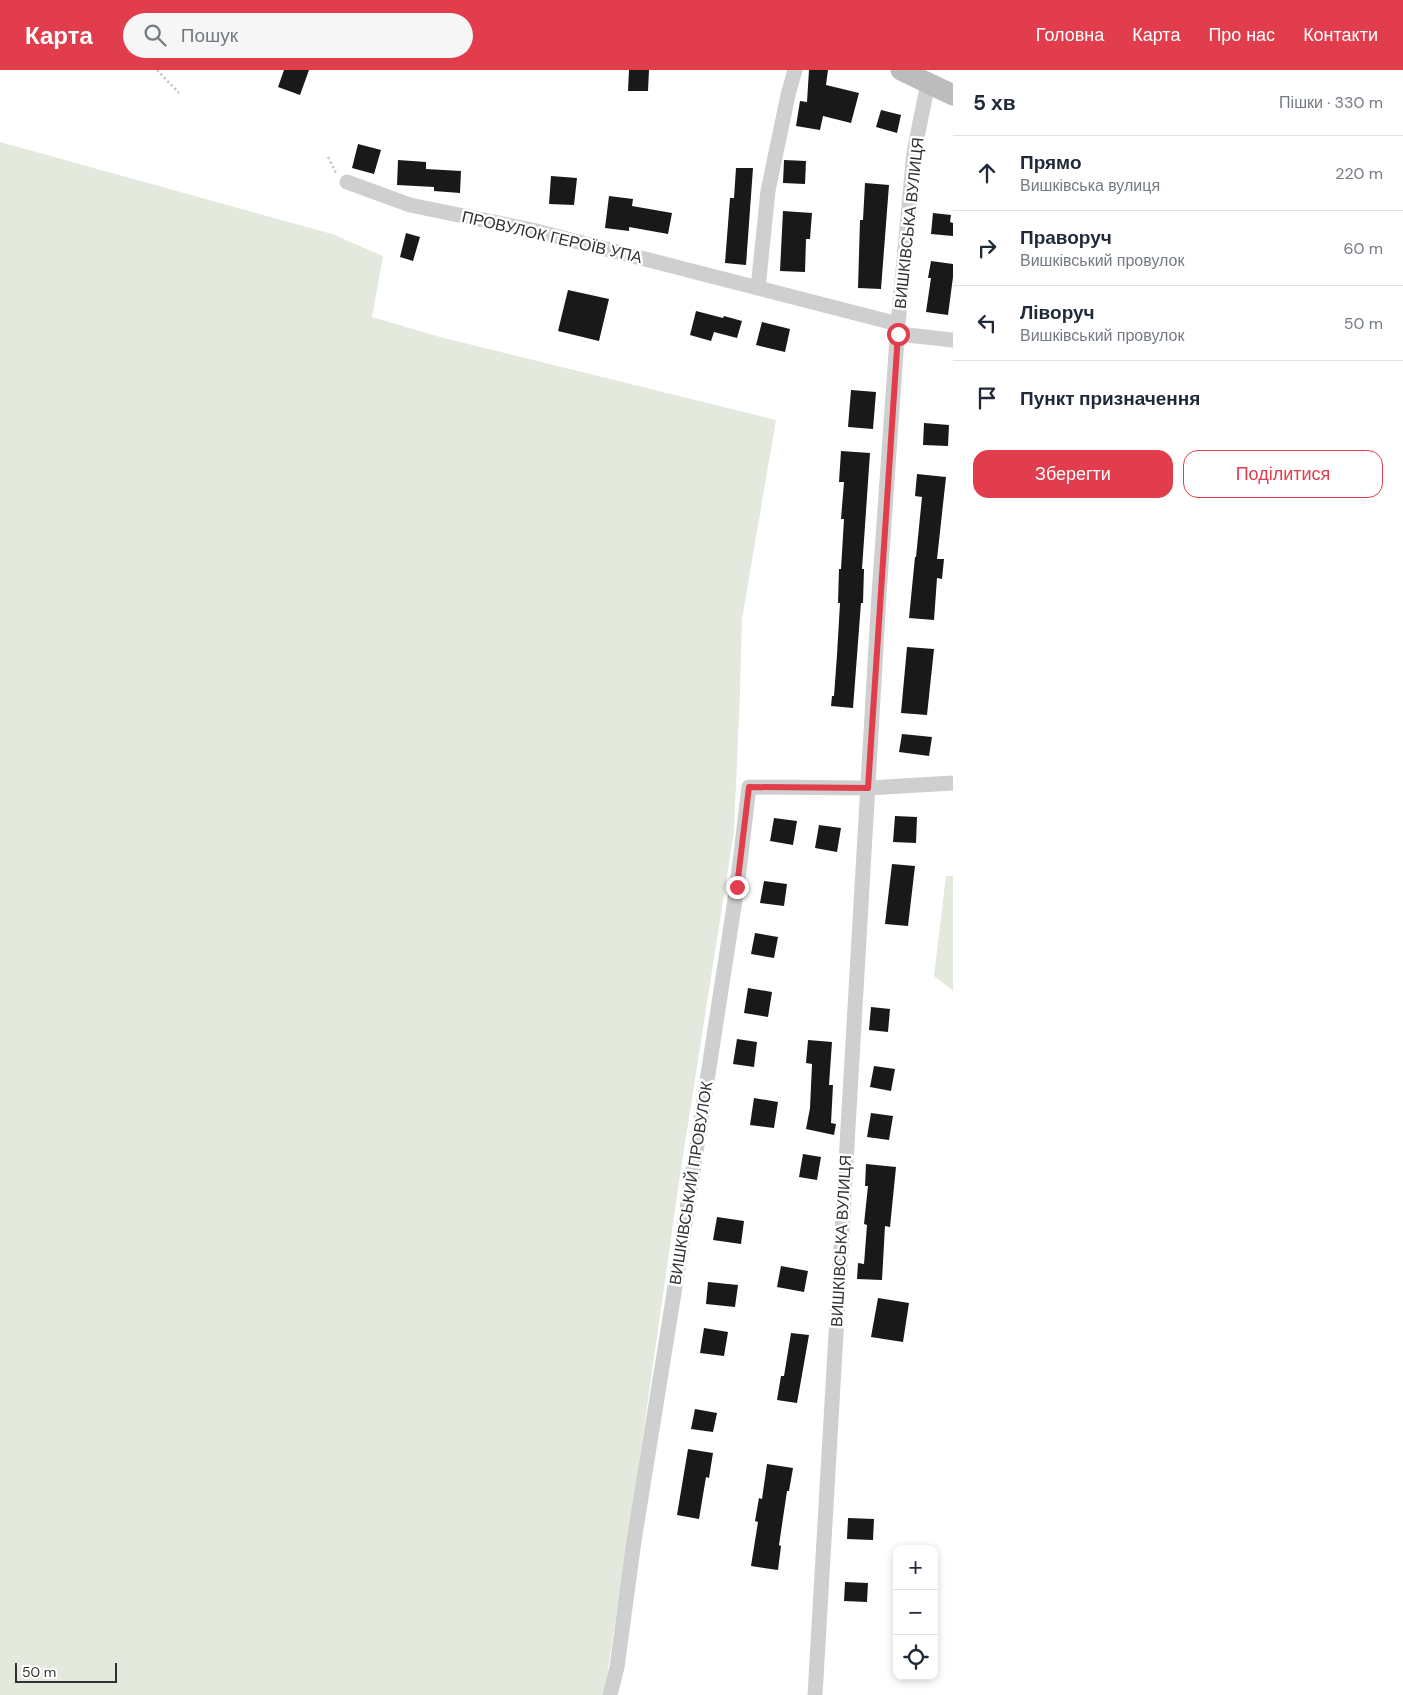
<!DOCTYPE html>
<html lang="uk">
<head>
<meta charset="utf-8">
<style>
  :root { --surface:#fff; --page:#f6f6f7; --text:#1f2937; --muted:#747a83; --line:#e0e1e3; --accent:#e13d4c }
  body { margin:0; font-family:"DM Sans",sans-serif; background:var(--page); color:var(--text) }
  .controls { position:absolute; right:15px; bottom:15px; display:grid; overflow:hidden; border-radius:10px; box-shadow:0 2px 8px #0003 }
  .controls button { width:45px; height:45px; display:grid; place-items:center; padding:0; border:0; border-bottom:1px solid var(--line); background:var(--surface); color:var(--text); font:25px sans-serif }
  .scale { position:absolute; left:15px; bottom:12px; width:102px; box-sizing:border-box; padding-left:5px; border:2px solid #323232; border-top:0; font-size:14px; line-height:18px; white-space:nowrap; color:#323232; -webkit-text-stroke:4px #fff; paint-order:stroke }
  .stop { position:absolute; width:15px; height:15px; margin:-11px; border:4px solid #e13d4c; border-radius:50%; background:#fff }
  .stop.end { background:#e13d4c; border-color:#fff; box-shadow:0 1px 5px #0008 }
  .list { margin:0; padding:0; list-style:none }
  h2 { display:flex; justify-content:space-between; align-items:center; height:65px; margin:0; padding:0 20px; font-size:21px }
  h2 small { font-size:16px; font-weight:400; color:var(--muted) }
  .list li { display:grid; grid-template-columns:32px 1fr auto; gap:15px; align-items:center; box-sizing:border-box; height:75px; padding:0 20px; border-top:1px solid var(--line) }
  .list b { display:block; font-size:19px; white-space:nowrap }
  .list p { margin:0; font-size:16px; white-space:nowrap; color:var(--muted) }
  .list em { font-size:16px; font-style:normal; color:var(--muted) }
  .actions { display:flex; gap:10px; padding:15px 20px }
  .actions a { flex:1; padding:11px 0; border:1px solid var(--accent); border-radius:15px; text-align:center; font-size:18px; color:var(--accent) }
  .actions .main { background:var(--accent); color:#fff }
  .icon { flex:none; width:28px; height:28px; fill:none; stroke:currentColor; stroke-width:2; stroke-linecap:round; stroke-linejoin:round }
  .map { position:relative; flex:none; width:953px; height:1625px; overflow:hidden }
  header { display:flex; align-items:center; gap:30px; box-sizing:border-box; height:70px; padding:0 25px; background:var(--accent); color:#fff }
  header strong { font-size:24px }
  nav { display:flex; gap:28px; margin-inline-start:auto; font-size:18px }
  .search { width:350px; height:45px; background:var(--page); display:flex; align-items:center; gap:12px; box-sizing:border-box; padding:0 18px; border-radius:28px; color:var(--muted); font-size:19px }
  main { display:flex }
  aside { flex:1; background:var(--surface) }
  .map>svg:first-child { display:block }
  .green { fill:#e3e9dc }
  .building { fill:#191919 }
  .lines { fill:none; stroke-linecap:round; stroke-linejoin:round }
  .path { stroke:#c9c9c9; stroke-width:2.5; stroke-dasharray:2.5 2.5; stroke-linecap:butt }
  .street { stroke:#cfcfcf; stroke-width:15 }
  .secondary { stroke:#bcbcbc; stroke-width:21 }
  .route { stroke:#e13d4c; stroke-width:6 }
  .labels { text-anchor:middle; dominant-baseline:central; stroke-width:5; stroke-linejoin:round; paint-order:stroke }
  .street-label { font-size:16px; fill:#323232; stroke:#fff }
</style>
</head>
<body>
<header>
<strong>Карта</strong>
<div class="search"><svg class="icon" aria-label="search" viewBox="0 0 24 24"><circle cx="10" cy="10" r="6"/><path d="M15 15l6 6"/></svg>Пошук</div>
<nav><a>Головна</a><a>Карта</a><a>Про нас</a><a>Контакти</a></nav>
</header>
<main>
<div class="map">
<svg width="953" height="1625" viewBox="0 0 953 1625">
  <rect width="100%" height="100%" fill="#fff"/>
  <!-- green -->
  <path class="green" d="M0,72L332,164L383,186L372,247L440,267L776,350L742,549L740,621L734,761L680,1105L633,1436L604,1625H0Z
    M946,806H953V921L934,906Z"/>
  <!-- building -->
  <path class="building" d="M284,0H309L300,25L278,17Z
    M629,0H649L648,21H628Z
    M809,0H828L826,15L859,23L851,53L823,46L820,60L796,56L800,31L807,32Z
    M881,40L901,45L897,63L876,57Z
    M358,74L381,80L374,104L352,98Z
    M398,90L426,92V99L461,101L460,123L434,121V117L397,115Z
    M784,90L806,91L805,114L783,113Z
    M736,98H753L746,195L725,193L730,128H734Z
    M551,106L577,108L574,135L549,134Z
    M865,113L889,115L881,219L858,218L860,150H863Z
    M609,126L633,129L632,136L672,143L668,164L629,157V161L605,158Z
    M783,141L812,143L810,169H806L805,202L780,201Z
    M933,143L951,145L950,152L953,153V166L931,164Z
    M406,163L420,167L413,191L400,187Z
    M931,191L953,194V207L948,245L926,242L931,208H928Z
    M568,220L609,229L599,271L558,261Z
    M696,241L723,248L724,246L742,251L737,268L714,262L711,271L690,265Z
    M762,252L790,259L785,282L756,275Z
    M851,320L876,322L873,359L848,357Z
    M924,353L949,355L948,376L923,375Z
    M841,381L870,383L862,499H864L863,533H861L853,638L831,636L832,626H834L837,585L840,533H838L839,499H841L844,449H841L844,412H839Z
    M917,404L946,407L937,489H944L942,509L937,508L934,550L909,548L915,487H916L922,427L915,426Z
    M907,577L934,579L927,645L901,643Z
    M902,664L932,667L929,686L899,682Z
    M895,746L917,747L916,773L893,772Z
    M774,748L797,751L793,775L770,771Z
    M819,755L841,758L837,782L815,778Z
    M892,794L915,796L908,856L885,854Z
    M764,811L787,814L784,836L760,833Z
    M755,863L778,867L774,888L751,884Z
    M748,918L772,922L768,947L744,943Z
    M871,937L890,939L888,962L869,960Z
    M737,969L757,972L754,997L733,994Z
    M808,970L832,972L829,1015H833L831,1053L836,1054L834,1065L806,1059L810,1038L812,994L806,993Z
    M874,996L895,999L891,1021L870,1017Z
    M754,1028L778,1032L774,1058L750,1055Z
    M871,1043L893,1046L889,1070L867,1067Z
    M803,1084L821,1087L817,1110L799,1107Z
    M866,1094L896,1097L890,1157L885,1156L882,1210L857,1209L858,1193L864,1194L867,1155L864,1154L868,1116H865Z
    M717,1147L744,1151L741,1174L713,1170Z
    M781,1196L808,1201L804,1222L777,1217Z
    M708,1212L738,1215L735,1237L706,1234Z
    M878,1228L909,1233L903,1272L871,1267Z
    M704,1258L728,1262L724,1286L700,1283Z
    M791,1263L809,1265L797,1333L777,1330L781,1306H784Z
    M695,1339L717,1343L713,1362L691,1359Z
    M688,1379L713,1383L709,1408L706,1407L699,1449L677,1445Z
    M767,1394L793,1398L789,1421H787L779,1475L781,1476L778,1500L751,1496L758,1452L755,1451L759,1428L762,1429Z
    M848,1448L874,1449L873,1470L847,1469Z
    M845,1512L868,1513L867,1532L844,1531Z"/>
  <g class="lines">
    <!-- path -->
    <path class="path" d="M157,0L179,23
      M328,87L336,103"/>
    <!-- street -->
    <path class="street" d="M347,112L410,135L532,160L898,254
      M758,218L768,121L788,25L795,0
      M898,264L953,270
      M610,1625L617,1597L634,1471L678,1198L737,817L749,717L868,718L953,713
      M815,1625L879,525L898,254L914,82L928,13"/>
    <!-- secondary -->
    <path class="secondary" d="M901,0L953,25"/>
  </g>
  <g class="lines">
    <!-- route -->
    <path class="route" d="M737,817L749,717L868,718L898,264"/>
  </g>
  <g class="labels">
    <!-- street labels -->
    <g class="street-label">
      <text transform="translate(909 153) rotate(-84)">ВИШКІВСЬКА ВУЛИЦЯ</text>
      <text transform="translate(552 167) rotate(13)">ПРОВУЛОК ГЕРОЇВ УПА</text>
      <text transform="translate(691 1113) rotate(-81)">ВИШКІВСЬКИЙ ПРОВУЛОК</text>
      <text transform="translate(841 1171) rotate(-87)">ВИШКІВСЬКА ВУЛИЦЯ</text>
    </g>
  </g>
</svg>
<div class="controls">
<button>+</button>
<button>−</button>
<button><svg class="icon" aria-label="locate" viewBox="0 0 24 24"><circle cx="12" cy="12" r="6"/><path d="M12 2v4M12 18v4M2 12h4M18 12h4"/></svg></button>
</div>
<div class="scale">50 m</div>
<div class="stop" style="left:898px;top:264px"></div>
<div class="stop end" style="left:737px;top:817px"></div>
</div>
<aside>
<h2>5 хв<small>Пішки · 330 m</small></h2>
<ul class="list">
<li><svg class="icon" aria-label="ahead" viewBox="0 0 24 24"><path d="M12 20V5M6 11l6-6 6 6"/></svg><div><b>Прямо</b><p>Вишківська вулиця</p></div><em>220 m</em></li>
<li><svg class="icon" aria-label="right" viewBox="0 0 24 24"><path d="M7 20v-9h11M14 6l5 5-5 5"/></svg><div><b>Праворуч</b><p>Вишківський провулок</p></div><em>60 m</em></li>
<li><svg class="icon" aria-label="left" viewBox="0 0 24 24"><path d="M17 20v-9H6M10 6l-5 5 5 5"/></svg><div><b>Ліворуч</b><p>Вишківський провулок</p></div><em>50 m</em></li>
<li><svg class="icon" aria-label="arrive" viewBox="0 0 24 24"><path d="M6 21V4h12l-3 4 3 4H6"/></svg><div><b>Пункт призначення</b></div></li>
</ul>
<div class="actions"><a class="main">Зберегти</a><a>Поділитися</a></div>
</aside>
</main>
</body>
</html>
